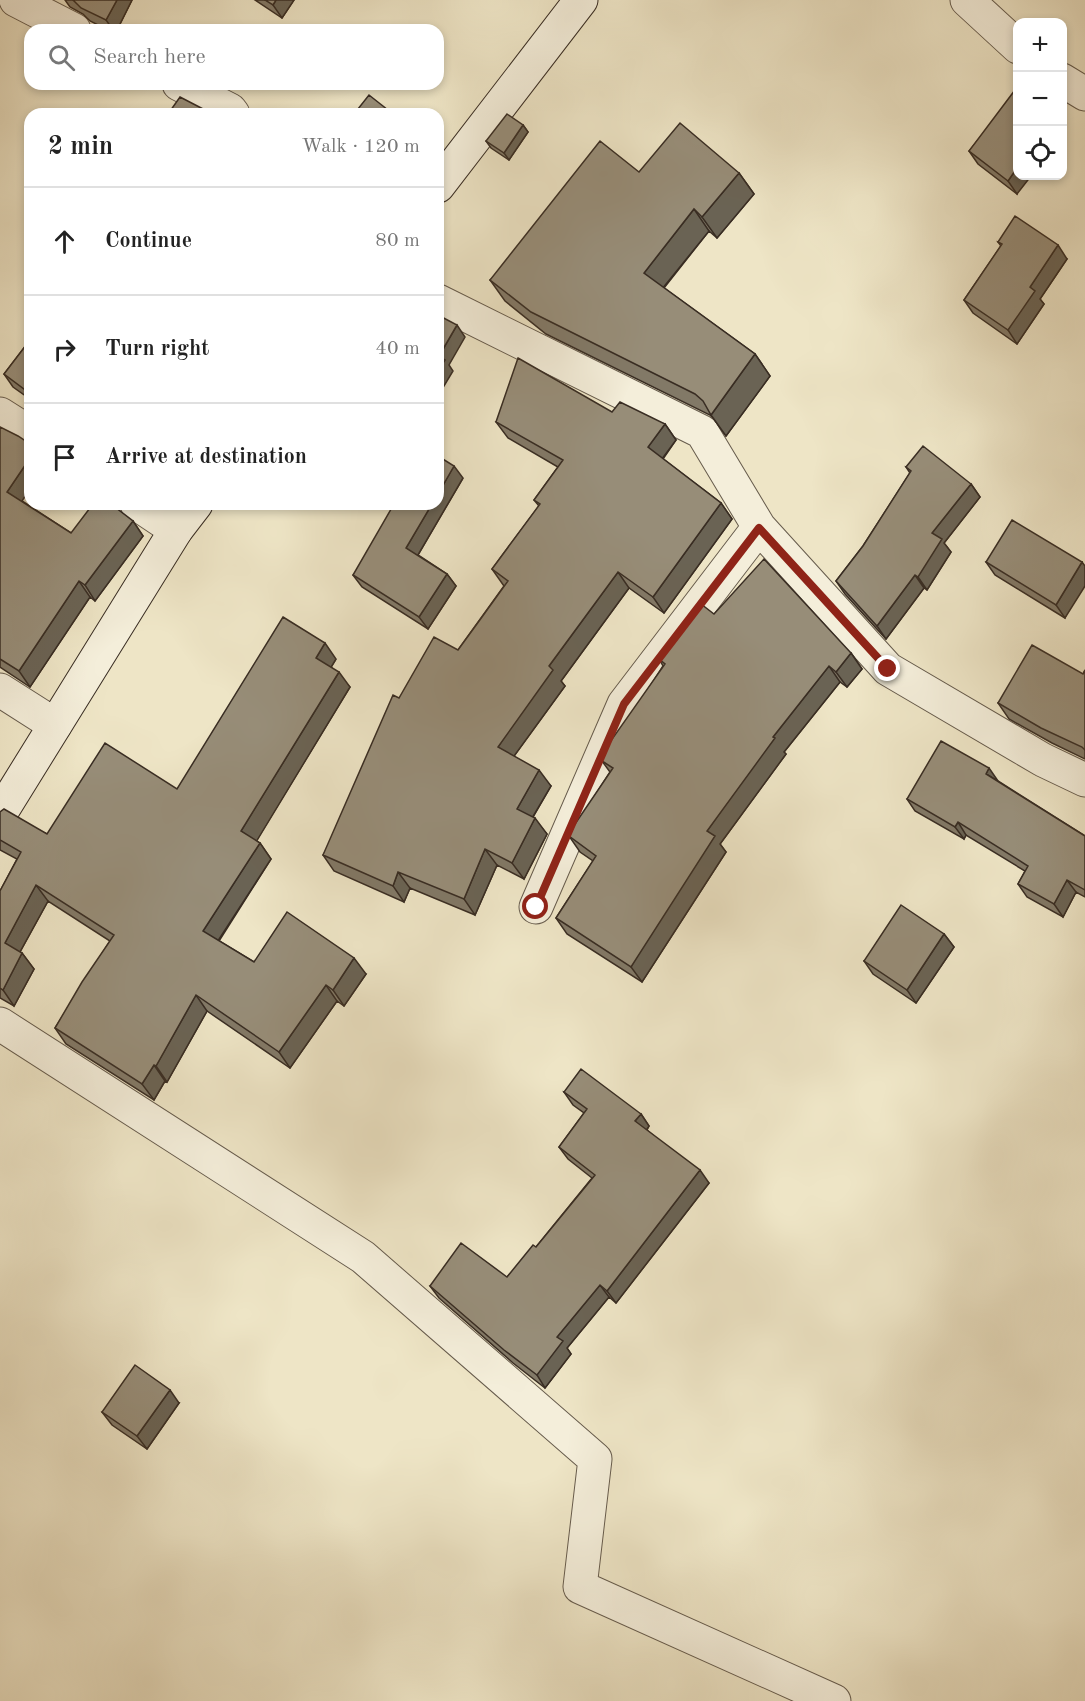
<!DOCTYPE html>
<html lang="en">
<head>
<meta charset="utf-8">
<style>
  :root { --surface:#fff; --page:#f6f6f6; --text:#222; --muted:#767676; --line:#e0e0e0 }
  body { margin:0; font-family:"Old Standard TT",serif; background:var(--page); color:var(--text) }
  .controls { position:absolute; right:18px; top:18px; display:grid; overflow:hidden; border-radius:12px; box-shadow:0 3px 9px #0003 }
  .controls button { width:54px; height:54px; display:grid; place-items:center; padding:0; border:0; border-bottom:2px solid var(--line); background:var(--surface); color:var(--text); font:30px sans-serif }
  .stop { position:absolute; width:18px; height:18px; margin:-14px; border:4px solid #8f2418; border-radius:50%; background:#fff }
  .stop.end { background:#8f2418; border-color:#fff; box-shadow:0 2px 6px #0008 }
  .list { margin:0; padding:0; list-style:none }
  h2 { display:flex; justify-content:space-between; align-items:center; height:78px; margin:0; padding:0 24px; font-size:26px }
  h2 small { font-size:20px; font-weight:400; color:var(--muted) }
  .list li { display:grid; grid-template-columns:39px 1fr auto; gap:18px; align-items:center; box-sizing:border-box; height:108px; padding:0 24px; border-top:2px solid var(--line) }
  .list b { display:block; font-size:22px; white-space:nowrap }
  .list em { font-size:20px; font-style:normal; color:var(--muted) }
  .icon { flex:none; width:33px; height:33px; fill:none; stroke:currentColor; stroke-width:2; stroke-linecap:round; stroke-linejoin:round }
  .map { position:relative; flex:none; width:1085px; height:1701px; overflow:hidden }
  .search { position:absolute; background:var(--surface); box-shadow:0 3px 9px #0003; left:24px; top:24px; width:420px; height:66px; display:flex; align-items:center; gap:15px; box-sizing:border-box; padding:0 21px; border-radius:18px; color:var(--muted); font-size:22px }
  .panel { position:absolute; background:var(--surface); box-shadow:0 3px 9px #0003; left:24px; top:108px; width:420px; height:402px; border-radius:18px }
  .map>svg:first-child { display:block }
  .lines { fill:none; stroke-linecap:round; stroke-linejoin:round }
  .street-casing { stroke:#665b4c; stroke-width:35 }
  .secondary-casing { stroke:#392d23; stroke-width:35 }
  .street { stroke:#f4eeda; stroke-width:33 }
  .secondary { stroke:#f4eeda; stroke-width:33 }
  .wall { fill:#827967; stroke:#392d23; stroke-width:1.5 }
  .shaded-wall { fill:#6a6354; stroke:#392d23; stroke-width:1.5 }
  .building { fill:#978d78; stroke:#392d23; stroke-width:1.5 }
  .route { stroke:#8f2418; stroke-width:8 }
</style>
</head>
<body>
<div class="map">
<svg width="1085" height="1701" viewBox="0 0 1085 1701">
  <rect width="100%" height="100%" fill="#eee5c6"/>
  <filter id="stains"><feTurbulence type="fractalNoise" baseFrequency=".00333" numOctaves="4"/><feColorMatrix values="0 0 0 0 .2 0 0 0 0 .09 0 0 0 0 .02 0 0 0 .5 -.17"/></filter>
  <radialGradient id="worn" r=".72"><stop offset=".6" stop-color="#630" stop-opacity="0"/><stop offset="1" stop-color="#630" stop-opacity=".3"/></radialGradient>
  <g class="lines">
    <!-- street casing -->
    <g class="street-casing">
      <path id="street" d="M16,0L74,30
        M967,0L1018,47
        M1062,80L1085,94
        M179,84L230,110L233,114
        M438,301L702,432L759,527L888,669L1043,760L1085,780
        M0,414L30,433
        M137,504L176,530
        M0,690L55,725
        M536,907L624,704L759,527
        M0,1024L363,1257L595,1459L580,1587L834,1701"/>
    </g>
    <!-- secondary casing -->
    <g class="secondary-casing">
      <path id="secondary" d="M438,186L581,0
        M0,814L176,530L196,504"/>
    </g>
    <!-- street -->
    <use href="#street" class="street"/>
    <!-- secondary -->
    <use href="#secondary" class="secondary"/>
  </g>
  <!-- wall -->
  <path class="wall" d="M65,0H132L117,30H108L90,21L83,14L70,7Z
    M255,0H294L282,18Z
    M220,84H233L229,88Z
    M1017,92V194L978,164L969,151Z
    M523,125L528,132L509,160L491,148L486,141Z
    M639,172L739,173L754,194L717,238L709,231L664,288L755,354L770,376L726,436L714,419L710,415L546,334L505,301L490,280Z
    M998,242L1067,259L1040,299L1044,304L1017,344L973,313L964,300L1001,246Z
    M30,340V399L13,387L4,374Z
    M612,412L665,424L676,440L663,459L721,503L732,519L664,613L629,588L561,681L565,686L514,756L551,786L533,817L547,834L524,879L497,865L475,915L410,888L404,902L334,871L323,855L458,650L504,586L492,569L539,506L534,500L558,467L508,438L496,422Z
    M0,427L22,501L71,533L133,521L143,536L95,601L90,597L30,687L0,667Z
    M906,467L971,484L980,497L944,543L951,552L927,590L924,588L886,639L845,594L836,581L863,546L910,473Z
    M463,478L418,555L447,574L456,586L428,629L362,587L353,575Z
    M986,562H1082L1065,618L995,575Z
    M714,614L851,653L862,669L847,687L840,682L784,752L786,754L720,844L726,852L642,982L567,934L556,918L593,861L580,852L569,836L610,772L602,761L663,666L659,659Z
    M336,659L331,667L350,687L256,841L260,843L271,859L219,941L254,962L366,974L344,1006L337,1001L290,1068L207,1011L167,1082L165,1081L154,1100L66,1044L55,1028L110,941L48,901L20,952L22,953L34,969L14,1006L0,998V891L17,859L0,850V812L47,834L177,789Z
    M1085,670V759L1052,743L1009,719L998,703L1083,674Z
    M998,781L1085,836V897L1076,892L1063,917L1027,897L1018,884L1025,871L966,835L964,839L915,811L907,799Z
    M944,934L954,947L916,1003L873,974L864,961Z
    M564,1092L641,1114L649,1126L647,1130L709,1183L616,1303L609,1297L567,1348L571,1354L545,1388L513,1363L439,1298L430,1286L507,1277L536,1247L592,1178L568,1159L559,1147L584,1113L573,1105Z
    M179,1403L147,1449L112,1425L102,1412Z"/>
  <!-- shaded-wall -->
  <path class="shaded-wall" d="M117,0H132L117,30H113L106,20Z
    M276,0H294L282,18L273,5Z
    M226,84H233L229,88Z
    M523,125L528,132L509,160L504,153Z
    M1017,168V176H1031L1017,194L1008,181Z
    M739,173L754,194L717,238L702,217Z
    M694,209L709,231L658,294L644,273Z
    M1058,245L1067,259L1040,299L1044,304L1017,344L1008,330L1030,287Z
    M457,325L465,337L449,365L453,371L438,396L439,356Z
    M755,354L770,376L726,436L711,415Z
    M665,424L676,440L659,463L648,447Z
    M30,458V489L18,507L7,492Z
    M454,466L463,478L415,560L406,548L432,504H438V494Z
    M971,484L980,497L944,543L951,552L927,590L918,577L932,533Z
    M721,503L732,519L664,613L653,597Z
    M133,521L143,536L95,601L85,585Z
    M1082,562L1085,566V586L1065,618L1056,605Z
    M618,572L629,588L561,681L565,686L509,763L498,747L549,666Z
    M447,574L456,586L428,629L419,617Z
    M915,575L924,588L886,639L877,626Z
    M79,581L90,597L30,687L19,671Z
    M325,643L336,659L327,674L316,658Z
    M851,653L862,669L847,687L836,672Z
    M829,666L840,682L784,752L786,754L720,844L726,852L642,982L631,967L707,831L773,737Z
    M339,672L350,687L253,847L241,831Z
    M989,768L998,781L986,774Z
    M539,770L551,786L528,825L517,809Z
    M535,818L547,834L524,879L512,863Z
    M958,822L966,835L964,839L955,827Z
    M260,843L271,859L214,947L203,931Z
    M485,849L497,865L475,915L464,899Z
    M398,872L410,888L404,902L393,886Z
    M1067,880L1076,892L1063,917L1054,904Z
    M36,885L48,901L16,959L5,943Z
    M944,934L954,947L916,1003L907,990Z
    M22,953L34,969L14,1006L3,990Z
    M354,958L366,974L344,1006L333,990Z
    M326,985L337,1001L290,1068L279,1052Z
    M196,995L207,1011L167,1082L156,1066Z
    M154,1065L165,1081L154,1100L142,1084Z
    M641,1114L649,1126L644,1134L635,1121Z
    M700,1170L709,1183L616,1303L607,1291Z
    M600,1285L609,1297L567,1348L571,1354L545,1388L537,1375L557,1337Z
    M170,1390L179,1403L147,1449L137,1436Z"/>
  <!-- building -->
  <path class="building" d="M73,0H117L106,20L81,8Z
    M265,0H276L273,5Z
    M1015,90L1017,92V168L1008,181L969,151Z
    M369,95L393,114H354Z
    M180,97L207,111L204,114H168Z
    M507,114L523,125L504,153L486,141Z
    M680,123L739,173L702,217L694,209L644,273L755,354L711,415L703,401L695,394L531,312L490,280L600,141L639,172Z
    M1015,216L1058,245L1030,287L1035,291L1008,330L964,300L1002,244L998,242Z
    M438,315L457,325L439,356L445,360L438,371Z
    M30,340V390L28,392L4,374Z
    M518,358L612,412L620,402L665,424L648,447L721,503L653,597L618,572L549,666L553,670L498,747L539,770L517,809L535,818L512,863L485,849L464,899L398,872L393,886L323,855L393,695L399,698L434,637L458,650L482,617L508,581L492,569L540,504L534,500L563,460L496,422Z
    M0,427L18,436L30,444V458L7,492L71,533L93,504H111L133,521L85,585L79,581L19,671L0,659Z
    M923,446L971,484L932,533L942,539L918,577L915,575L877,626L836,581L863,546L911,471L906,467Z
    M438,456L454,466L438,494Z
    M394,504H432L406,548L447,574L419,617L353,575Z
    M1012,520L1082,562L1056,605L986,562Z
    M764,559L851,653L836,672L829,666L773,737L775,738L707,831L715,836L631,967L556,918L596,856L569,836L575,824L613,768L602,761L610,742L665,664L659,659L701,604L714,614Z
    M283,617L325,643L316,658L339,672L241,831L260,843L203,931L254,962L287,912L354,958L333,990L326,985L279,1052L196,995L156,1066L154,1065L142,1084L55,1028L82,982L114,935L36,885L5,943L22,953L3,990L0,988V891L21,852L0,840V812L4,809L47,834L105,743L177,789Z
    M1032,645L1083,674L1085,670V750L1082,747L1041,728L998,703Z
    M941,741L989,768L986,774L1085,836V890L1067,880L1054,904L1018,884L1028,866L958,822L955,827L907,799Z
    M901,905L944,934L907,990L864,961Z
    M581,1069L641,1114L635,1121L700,1170L607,1291L600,1285L557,1337L563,1341L537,1375L504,1350L430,1286L461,1243L507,1277L533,1245L536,1247L595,1175L559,1147L587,1109L564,1092Z
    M135,1365L170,1390L137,1436L102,1412Z"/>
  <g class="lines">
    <!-- route -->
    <path class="route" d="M536,907L624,704L759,528L888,669"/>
  </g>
  <rect width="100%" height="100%" filter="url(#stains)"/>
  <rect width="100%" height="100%" fill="url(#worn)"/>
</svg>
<div class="controls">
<button>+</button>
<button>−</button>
<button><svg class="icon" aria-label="locate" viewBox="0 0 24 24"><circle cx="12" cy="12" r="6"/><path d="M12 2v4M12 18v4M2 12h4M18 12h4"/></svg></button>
</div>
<div class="stop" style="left:536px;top:907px"></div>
<div class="stop end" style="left:888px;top:669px"></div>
<div class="search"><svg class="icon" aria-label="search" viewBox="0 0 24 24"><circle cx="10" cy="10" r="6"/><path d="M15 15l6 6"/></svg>Search here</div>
<section class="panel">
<h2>2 min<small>Walk · 120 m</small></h2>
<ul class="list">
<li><svg class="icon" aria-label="ahead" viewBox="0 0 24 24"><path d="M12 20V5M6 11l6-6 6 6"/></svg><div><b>Continue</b></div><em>80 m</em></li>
<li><svg class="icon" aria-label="right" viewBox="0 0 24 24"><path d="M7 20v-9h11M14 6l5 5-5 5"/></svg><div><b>Turn right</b></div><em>40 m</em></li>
<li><svg class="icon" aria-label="arrive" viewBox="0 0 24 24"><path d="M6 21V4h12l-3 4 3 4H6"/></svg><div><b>Arrive at destination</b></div></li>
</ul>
</section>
</div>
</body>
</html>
